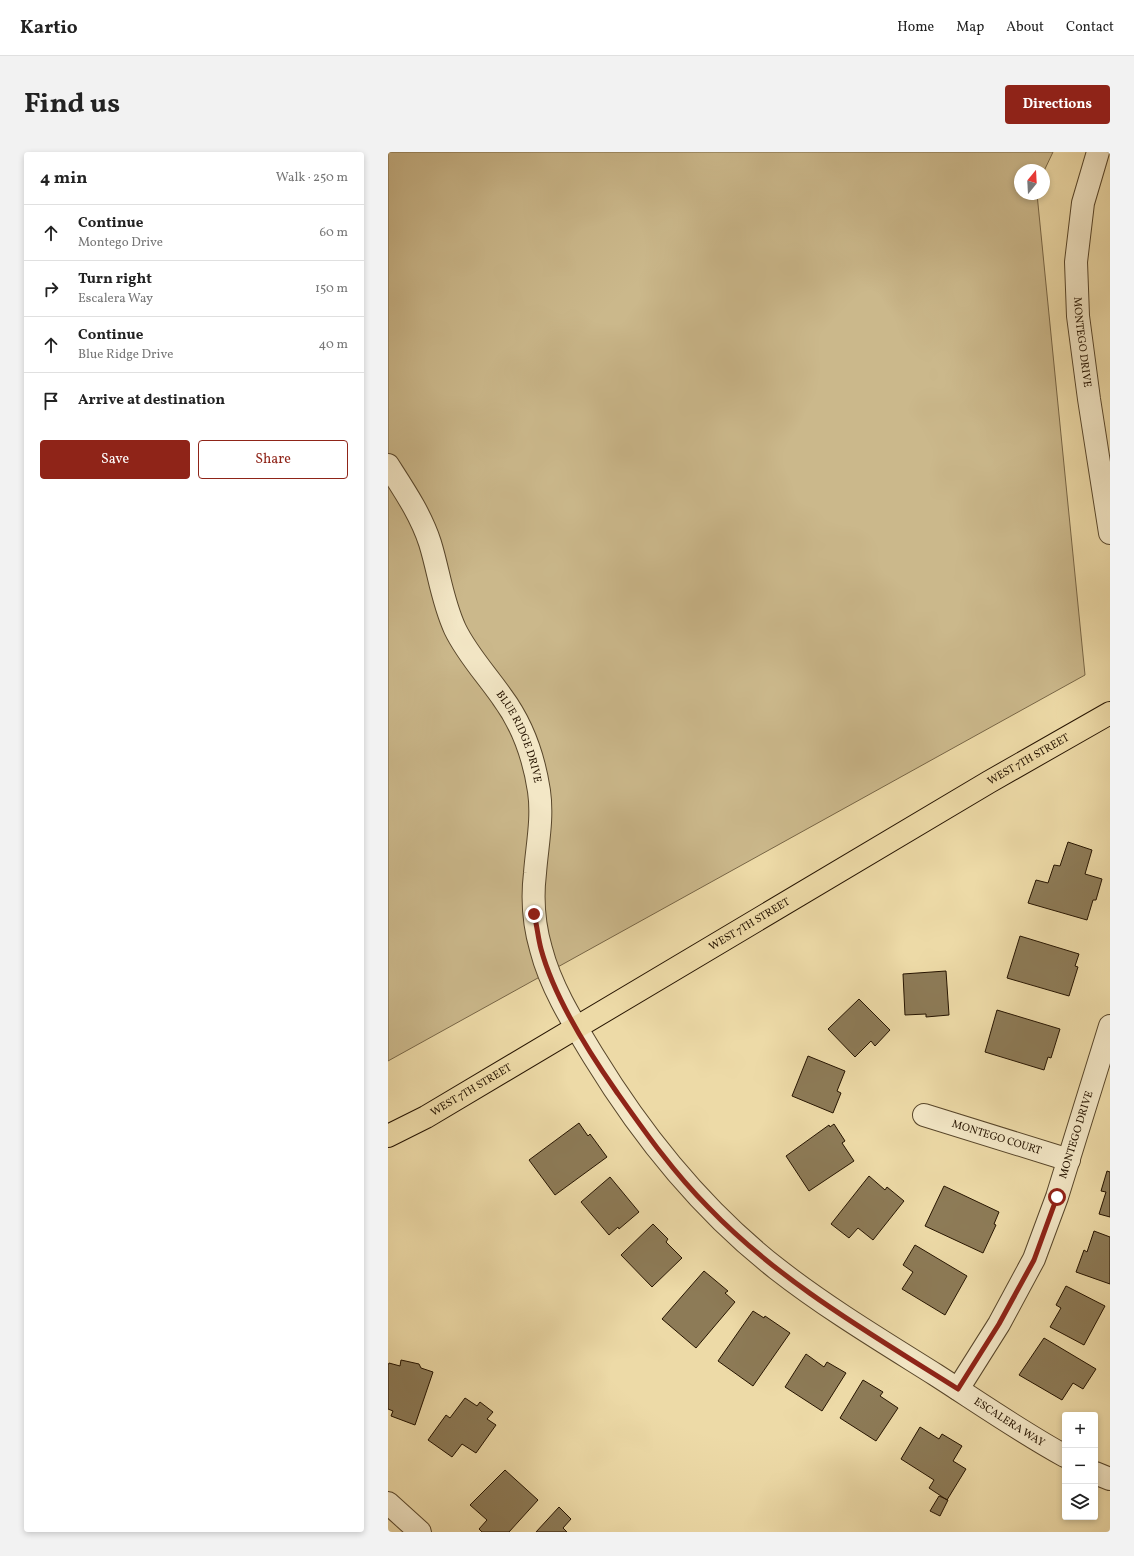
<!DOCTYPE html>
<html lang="en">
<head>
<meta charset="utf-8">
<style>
  :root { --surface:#fff; --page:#f2f2f2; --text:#222; --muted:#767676; --line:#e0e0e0; --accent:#8f2418 }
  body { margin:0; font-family:Vollkorn,serif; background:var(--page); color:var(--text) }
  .controls { position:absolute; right:12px; bottom:12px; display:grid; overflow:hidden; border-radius:4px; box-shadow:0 2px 6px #0003 }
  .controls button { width:36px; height:36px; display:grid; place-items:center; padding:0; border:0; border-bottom:1px solid var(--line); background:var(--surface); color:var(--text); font:20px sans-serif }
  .compass { position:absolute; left:626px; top:12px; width:36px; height:36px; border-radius:50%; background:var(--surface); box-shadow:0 2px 6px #0003; rotate:18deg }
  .stop { position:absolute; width:12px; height:12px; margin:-9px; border:3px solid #8f2418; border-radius:50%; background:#fff }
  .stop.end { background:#8f2418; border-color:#fff; box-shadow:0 1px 4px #0008 }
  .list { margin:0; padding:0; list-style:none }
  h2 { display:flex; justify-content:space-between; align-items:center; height:52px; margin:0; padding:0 16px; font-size:17px }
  h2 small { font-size:13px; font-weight:400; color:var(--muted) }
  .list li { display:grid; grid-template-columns:26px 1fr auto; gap:12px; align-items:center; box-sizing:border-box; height:56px; padding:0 16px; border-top:1px solid var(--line) }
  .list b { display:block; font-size:15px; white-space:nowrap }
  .list p { margin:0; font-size:13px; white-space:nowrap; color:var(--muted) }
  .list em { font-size:13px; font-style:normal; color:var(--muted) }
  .actions { display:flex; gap:8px; padding:12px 16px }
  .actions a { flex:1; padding:9px 0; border:1px solid var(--accent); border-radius:4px; text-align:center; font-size:14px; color:var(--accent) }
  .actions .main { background:var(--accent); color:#fff }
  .icon { flex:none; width:22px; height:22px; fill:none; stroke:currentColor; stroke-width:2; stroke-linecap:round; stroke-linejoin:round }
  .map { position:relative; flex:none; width:722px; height:1380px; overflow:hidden; border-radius:4px }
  header { display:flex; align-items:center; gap:24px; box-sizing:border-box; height:56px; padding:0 20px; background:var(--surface); border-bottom:1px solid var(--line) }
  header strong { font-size:19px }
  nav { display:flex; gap:22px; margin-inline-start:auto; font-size:14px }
  .intro { display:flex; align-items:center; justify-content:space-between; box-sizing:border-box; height:96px; padding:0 24px }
  h1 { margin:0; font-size:28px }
  .button { padding:10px 18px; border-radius:4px; background:var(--accent); color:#fff; font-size:14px; font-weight:700 }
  main { display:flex; gap:24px; padding:0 24px }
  aside { flex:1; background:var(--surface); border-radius:4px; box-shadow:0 2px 6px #0003 }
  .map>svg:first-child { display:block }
  .green { fill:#cbb88b; stroke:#786646 }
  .building { fill:#8d7b57; stroke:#261400 }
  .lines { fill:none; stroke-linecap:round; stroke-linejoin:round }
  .minor-casing { stroke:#58462a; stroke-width:24 }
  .major-casing { stroke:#261400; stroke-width:24 }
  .minor { stroke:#f3e7c6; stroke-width:22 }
  .major { stroke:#eddaa7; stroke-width:22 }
  .route { stroke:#8f2418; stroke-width:5 }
  .labels { text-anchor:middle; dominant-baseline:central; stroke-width:3.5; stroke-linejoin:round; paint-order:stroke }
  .street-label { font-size:11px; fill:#261400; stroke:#f3e7c6 }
</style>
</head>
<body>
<header>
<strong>Kartio</strong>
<nav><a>Home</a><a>Map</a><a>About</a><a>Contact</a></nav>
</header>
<div class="intro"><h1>Find us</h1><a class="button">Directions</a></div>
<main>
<aside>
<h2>4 min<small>Walk · 250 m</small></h2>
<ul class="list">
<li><svg class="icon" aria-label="ahead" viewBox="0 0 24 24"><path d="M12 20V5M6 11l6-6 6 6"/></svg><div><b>Continue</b><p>Montego Drive</p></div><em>60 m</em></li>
<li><svg class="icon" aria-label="right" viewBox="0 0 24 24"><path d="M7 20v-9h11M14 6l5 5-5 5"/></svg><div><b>Turn right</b><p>Escalera Way</p></div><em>150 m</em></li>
<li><svg class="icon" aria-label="ahead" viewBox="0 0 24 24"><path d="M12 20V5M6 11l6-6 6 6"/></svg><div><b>Continue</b><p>Blue Ridge Drive</p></div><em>40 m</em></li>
<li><svg class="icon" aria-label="arrive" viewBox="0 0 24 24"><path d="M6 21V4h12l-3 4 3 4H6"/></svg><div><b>Arrive at destination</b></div></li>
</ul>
<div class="actions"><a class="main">Save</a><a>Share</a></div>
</aside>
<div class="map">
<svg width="722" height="1380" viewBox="0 0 722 1380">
  <rect width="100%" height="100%" fill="#eddaa7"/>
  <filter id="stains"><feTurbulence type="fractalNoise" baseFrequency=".005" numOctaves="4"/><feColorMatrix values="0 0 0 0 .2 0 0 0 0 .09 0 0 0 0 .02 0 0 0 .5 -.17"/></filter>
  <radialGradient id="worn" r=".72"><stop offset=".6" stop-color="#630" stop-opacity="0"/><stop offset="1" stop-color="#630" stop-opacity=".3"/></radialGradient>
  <!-- green -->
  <path class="green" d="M0,0H665L656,19L632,18V42H649L697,523L0,909Z"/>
  <!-- building -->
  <path class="building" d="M680,690L704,698L697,722L714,727L708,748H705L699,768L640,751L648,728L660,731L666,713L672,714Z
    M632,784L691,802L687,814L690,815L681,844L619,826Z
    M558,819L561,863L538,865V862L517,863L515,822Z
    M471,847L502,878L487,894L483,889L467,905L440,877Z
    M609,858L672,877L663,906L660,905L656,918L597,900Z
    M420,904L457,919L449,939L453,941L445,961L404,944Z
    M191,971L200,984L202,982L219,1005L167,1043L141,1008Z
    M446,972L457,989L454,991L466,1009L421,1039L398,1004L441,973L442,975Z
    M719,1019L722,1020V1065L711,1062L718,1040L713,1039Z
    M481,1024L497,1038L499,1035L516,1049L485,1088L470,1076L461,1086L443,1072Z
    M222,1025L251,1060L231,1077L230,1075L221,1083L193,1050Z
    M556,1034L611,1060L606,1072L608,1073L595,1101L537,1074Z
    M265,1072L280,1087L278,1090L294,1106L264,1135L233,1103Z
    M706,1079L722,1085V1132L688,1120L696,1098L699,1100Z
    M527,1093L579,1124L557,1163L514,1137L525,1120L515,1113Z
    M316,1119L340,1139L337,1141L347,1150L308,1196L274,1167Z
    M678,1134L717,1154L696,1193L662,1175L673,1156L668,1153Z
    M365,1159L376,1166L377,1164L402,1181L365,1234L330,1209Z
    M656,1186L708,1217L695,1237L685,1231L674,1248L631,1223Z
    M418,1202L436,1215L439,1210L458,1221L434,1259L397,1235Z
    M13,1208L31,1212L33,1216L45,1220L27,1273L3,1264L5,1259L0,1257V1213L1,1211L12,1214Z
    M475,1228L495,1240L492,1244L510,1256L488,1289L452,1266Z
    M77,1246L89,1254L92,1250L105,1260L99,1267L108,1273L88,1301L74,1292L64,1305L40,1288L58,1263L62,1266Z
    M532,1275L551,1287L554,1282L574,1294L565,1309L578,1317L559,1348L541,1336L546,1328L513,1307Z
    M117,1318L150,1348L121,1380H94L91,1377L99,1368L82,1353Z
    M551,1344L560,1348L552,1364L542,1359Z
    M171,1355L183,1367L175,1376L179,1380H148Z"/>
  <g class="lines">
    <!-- minor casing -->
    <g class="minor-casing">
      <g id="minor">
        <path id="s1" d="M710,0L695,51L688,110L690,164L701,247L722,381"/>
        <path id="s2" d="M0,313C16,338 33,363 42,391C51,420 54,449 67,477C79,502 98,522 114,545C134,572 146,606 151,639C155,667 149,694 147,721C144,746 146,773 153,797C163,836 186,872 206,905C255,985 315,1059 389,1117C439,1156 494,1189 548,1223C590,1250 633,1280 677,1304"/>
        <path id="s3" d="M536,963L681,1008"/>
        <path id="s4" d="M570,1237L611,1172L646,1107L669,1045L722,874"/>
        <path d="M707,1321L722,1327"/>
        <path d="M0,1351L32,1380"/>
      </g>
    </g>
    <!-- major casing -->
    <g class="major-casing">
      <g id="major">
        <path id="s5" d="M0,984L38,965L601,630L722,561"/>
      </g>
    </g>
    <!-- minor -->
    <use href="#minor" class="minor"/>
    <!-- major -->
    <use href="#major" class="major"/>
  </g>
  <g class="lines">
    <!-- route -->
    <path class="route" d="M146,762C149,773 150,786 153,797C166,845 200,899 228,939C257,980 285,1020 320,1055C392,1130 483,1182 570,1237L611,1172L646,1108L669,1045"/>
  </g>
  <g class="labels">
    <!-- street labels -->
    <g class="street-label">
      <text stroke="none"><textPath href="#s1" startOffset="193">MONTEGO DRIVE</textPath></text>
      <text stroke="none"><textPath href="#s2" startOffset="305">BLUE RIDGE DRIVE</textPath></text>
      <text stroke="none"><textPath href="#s5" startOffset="743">WEST 7TH STREET</textPath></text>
      <text stroke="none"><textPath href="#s5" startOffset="419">WEST 7TH STREET</textPath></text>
      <text stroke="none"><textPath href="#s5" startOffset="95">WEST 7TH STREET</textPath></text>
      <text stroke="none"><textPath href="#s4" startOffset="282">MONTEGO DRIVE</textPath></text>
      <text stroke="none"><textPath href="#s3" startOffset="76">MONTEGO COURT</textPath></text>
      <text stroke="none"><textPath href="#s2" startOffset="1203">ESCALERA WAY</textPath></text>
    </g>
  </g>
  <rect width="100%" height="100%" filter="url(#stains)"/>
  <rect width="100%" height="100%" fill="url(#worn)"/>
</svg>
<div class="controls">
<button>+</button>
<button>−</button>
<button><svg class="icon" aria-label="layers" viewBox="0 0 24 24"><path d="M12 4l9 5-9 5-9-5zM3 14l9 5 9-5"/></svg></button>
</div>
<svg class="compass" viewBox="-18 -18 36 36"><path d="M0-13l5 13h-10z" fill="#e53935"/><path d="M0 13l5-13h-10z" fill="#767676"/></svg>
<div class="stop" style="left:669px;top:1045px"></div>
<div class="stop end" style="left:146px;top:762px"></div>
</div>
</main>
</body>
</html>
